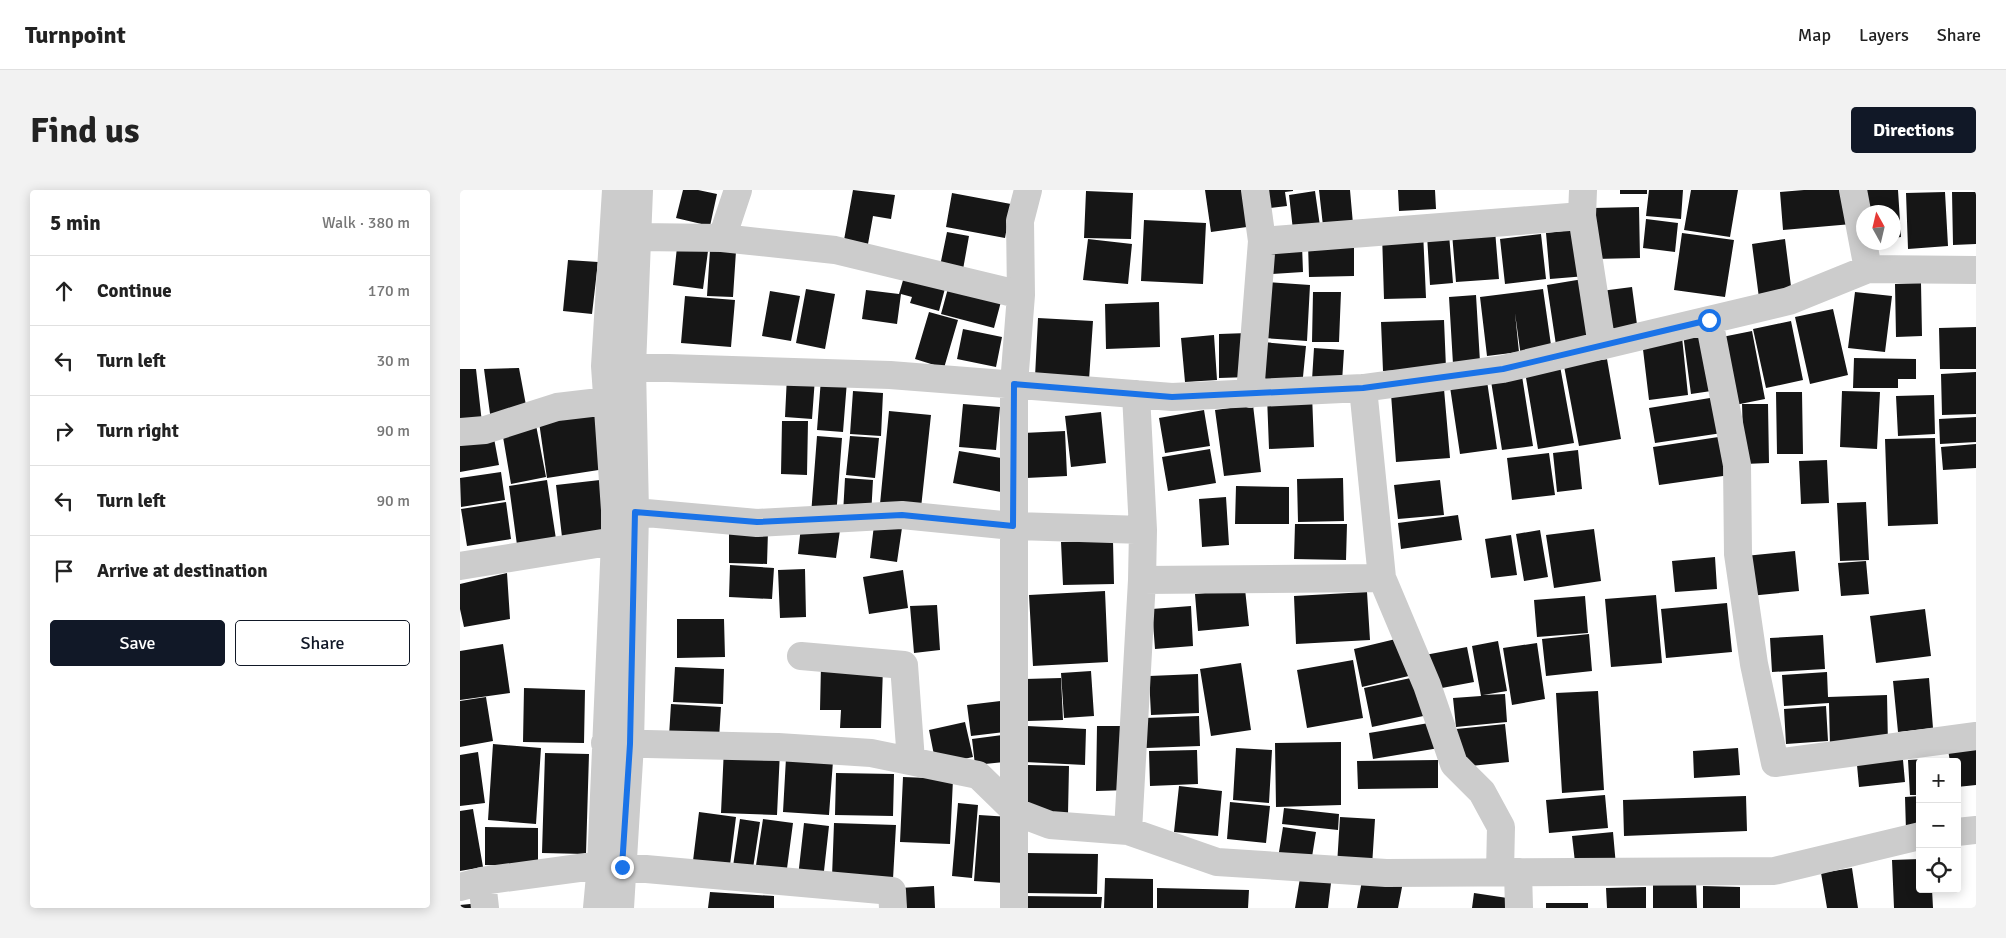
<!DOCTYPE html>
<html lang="en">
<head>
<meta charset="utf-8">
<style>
  :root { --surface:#fff; --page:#f2f2f2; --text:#222; --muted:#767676; --line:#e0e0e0; --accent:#111827 }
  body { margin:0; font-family:Signika,sans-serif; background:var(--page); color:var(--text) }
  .controls { position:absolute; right:15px; bottom:15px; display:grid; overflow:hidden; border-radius:5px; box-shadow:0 2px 12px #0003 }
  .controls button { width:45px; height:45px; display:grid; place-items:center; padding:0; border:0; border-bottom:1px solid var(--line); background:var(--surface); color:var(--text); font:25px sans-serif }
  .compass { position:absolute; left:1396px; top:15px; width:45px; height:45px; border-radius:50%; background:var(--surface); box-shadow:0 2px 12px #0003; rotate:352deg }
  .stop { position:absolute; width:15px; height:15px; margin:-11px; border:4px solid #1a73e8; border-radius:50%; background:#fff }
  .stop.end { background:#1a73e8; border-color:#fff; box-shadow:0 1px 5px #0008 }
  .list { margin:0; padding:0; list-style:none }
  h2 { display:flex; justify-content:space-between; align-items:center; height:65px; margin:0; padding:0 20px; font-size:21px }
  h2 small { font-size:16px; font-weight:400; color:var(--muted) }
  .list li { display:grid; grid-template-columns:32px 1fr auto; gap:15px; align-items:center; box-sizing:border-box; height:70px; padding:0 20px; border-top:1px solid var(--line) }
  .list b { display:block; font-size:19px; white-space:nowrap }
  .list em { font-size:16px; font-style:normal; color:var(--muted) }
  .actions { display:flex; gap:10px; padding:15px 20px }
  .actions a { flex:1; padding:11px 0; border:1px solid var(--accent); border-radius:5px; text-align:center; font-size:18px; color:var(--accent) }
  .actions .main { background:var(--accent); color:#fff }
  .icon { flex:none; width:28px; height:28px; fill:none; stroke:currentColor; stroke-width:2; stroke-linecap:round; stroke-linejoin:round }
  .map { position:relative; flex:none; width:1516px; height:718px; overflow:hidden; border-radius:5px }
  header { display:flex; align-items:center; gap:30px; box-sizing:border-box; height:70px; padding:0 25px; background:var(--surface); border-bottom:1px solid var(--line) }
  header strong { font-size:24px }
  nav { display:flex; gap:28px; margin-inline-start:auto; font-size:18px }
  .intro { display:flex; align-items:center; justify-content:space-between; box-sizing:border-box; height:120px; padding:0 30px }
  h1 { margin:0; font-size:35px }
  .button { padding:12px 22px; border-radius:5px; background:var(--accent); color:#fff; font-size:18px; font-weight:700 }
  main { display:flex; gap:30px; padding:0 30px }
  aside { flex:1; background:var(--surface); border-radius:5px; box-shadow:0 2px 12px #0003 }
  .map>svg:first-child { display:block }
  .building { fill:#161616 }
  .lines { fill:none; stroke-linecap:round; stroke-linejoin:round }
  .minor { stroke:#ccc; stroke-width:28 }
  .route { stroke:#1a73e8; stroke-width:6 }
</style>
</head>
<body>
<header>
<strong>Turnpoint</strong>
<nav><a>Map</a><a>Layers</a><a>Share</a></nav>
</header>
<div class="intro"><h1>Find us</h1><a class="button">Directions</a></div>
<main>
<aside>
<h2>5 min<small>Walk · 380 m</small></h2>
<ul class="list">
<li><svg class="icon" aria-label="ahead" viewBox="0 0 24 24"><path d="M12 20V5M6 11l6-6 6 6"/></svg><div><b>Continue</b></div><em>170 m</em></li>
<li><svg class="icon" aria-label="left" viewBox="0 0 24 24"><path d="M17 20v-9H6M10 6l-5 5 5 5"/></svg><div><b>Turn left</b></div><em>30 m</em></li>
<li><svg class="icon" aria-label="right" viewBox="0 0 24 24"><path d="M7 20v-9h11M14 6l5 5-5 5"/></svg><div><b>Turn right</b></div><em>90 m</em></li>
<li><svg class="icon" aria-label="left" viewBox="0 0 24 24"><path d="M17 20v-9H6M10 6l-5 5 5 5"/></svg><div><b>Turn left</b></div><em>90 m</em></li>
<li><svg class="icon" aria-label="arrive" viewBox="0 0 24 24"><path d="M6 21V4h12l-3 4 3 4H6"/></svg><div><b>Arrive at destination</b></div></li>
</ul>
<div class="actions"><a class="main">Save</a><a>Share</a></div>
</aside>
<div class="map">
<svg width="1516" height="718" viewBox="0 0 1516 718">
  <rect width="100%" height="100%" fill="#fff"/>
  <!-- building -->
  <path class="building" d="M223,0H238L257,4L250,36L216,28Z
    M393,0L435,5L431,29L413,26L408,54L384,50Z
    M745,0H789L794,36L751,42Z
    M799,0H833V1L825,2L827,16L802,19Z
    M859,0H890L893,34L863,36Z
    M938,0H975L976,19L939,21Z
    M1160,0H1187V4H1160Z
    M1189,0H1223L1221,29L1186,26Z
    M1231,0H1278L1270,47L1224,40Z
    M1344,0H1390L1392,34L1323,40L1320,2Z
    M1402,0H1438L1441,47L1434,48V22H1404Z
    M626,1L673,3L671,49L624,48Z
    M855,1L860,36L833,40L829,5Z
    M1485,2L1488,56L1448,59L1446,3Z
    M1492,2H1516V54L1493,55Z
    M492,3L551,14L545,48L486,37Z
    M1179,17L1180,68L1134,69L1133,18Z
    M1186,29L1218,33L1215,62L1183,58Z
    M684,30L746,33L743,94L681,91Z
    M1121,39L1126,86L1090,89L1086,43Z
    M1035,40L1039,89L996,92L992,43Z
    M963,41L966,108L924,109L922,43Z
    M487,42L509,46L502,85L479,81Z
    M1222,43L1274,50L1265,107L1214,100Z
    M989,44L993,93L970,95L967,45Z
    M1081,44L1086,89L1045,94L1040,49Z
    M628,49L672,54L668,94L623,90Z
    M1325,49L1332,104L1299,108L1292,54Z
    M894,52V86L849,87L848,53Z
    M842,55L843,82L812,84L811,56Z
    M217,57L248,61L243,99L213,95Z
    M250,60L276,61L273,107L247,106Z
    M108,70L138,72L132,124L103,121Z
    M446,80L487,91L479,121L450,113L452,107L441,104L437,134L402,129L406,100L439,104Z
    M1129,88L1138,149L1096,155L1087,95Z
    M490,91L543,104L534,138L481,124Z
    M807,92L850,95L847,151L804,148Z
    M1461,93L1462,146L1436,147L1435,94Z
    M1172,97L1178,142L1148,147L1141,101Z
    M346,99L375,104L365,159L336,153Z
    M1083,99L1092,162L1061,167L1055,123L1059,162L1027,166L1020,107Z
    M310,101L340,106L331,151L302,146Z
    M853,102H881L879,152H852Z
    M1395,102L1432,106L1425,162L1388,158Z
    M1016,105L1020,172L993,174L989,107Z
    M225,106L275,110L271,157L221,153Z
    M699,112L700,157L646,159L645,114Z
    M1373,119L1388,185L1350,194L1335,127Z
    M469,122L498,130L484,178L455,169Z
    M578,128L633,131L629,190L575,187Z
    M984,130L986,178L923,181L921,132Z
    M1331,131L1343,190L1306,198L1293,139Z
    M1516,137V179H1480L1479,138Z
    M503,139L542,147L536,177L497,169Z
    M1250,140L1258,200L1231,204L1223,144Z
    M1292,141L1305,209L1270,216L1257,148Z
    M788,143L789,187L759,188V144Z
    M754,145L757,190L725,192L721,148Z
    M1222,147L1228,205L1189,210L1182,151Z
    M803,152L846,156L842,197L799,194Z
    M854,158L884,160L882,192L852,190Z
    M1394,168L1456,169V189H1438V198H1393Z
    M1147,169L1161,249L1119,256L1104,176Z
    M1100,176L1114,253L1078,259L1065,182Z
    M59,178L68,226L31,231L24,179Z
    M0,179H16L22,233L0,236Z
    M1516,182V224L1482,225L1481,184Z
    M327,186L355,188L352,229L325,227Z
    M1062,186L1073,256L1042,260L1031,191Z
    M361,189L387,191L383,242L357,240Z
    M1027,191L1037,259L1000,264L990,197Z
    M984,199L990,268L936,272L931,204Z
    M393,201L423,203L421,246L390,244Z
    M1382,201L1420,202L1417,259L1380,257Z
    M1316,202H1342L1343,264H1317Z
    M852,204L854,257L809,259L807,206Z
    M1474,205L1475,244L1438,246L1436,206Z
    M1256,207L1262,243L1195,253L1189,218Z
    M503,214L540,217L536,260L499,257Z
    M1282,214H1308L1309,273L1284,274Z
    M793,215L801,282L764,286L755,220Z
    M136,217L145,279L87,288L78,225Z
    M744,220L750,256L705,263L699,228Z
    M429,221L471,225L461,318L420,314Z
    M641,222L646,273L611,277L605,226Z
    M1516,227V252L1480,254L1479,229Z
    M322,231H348L347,285L321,284Z
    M76,235L86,287L51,294L42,241Z
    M605,241L607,286L566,288L563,243Z
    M33,243L39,275L0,282V249Z
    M357,246L382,248L376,327L351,325Z
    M390,246L419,248L415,288L386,285Z
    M1265,246L1270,285L1199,295L1193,257Z
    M1475,248L1478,334L1428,336L1425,249Z
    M1516,254V278L1483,280L1481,257Z
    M750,259L756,293L708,301L702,267Z
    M1118,260L1122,299L1097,302L1093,263Z
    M499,261L547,269L541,302L493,293Z
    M1089,263L1095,305L1052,310L1047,268Z
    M1367,270L1369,313L1341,314L1339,271Z
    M41,282L45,310L1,317L0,288Z
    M385,288L413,290L411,326L383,324Z
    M883,288L884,331L838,332L837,289Z
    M87,290L96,349L57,355L49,296Z
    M140,290L146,341L102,347L96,295Z
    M980,290L984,325L938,329L934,295Z
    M776,296L829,297V334H775Z
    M766,307L769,355L742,357L739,309Z
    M46,312L51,349L7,356L1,319Z
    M1406,312L1409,370L1380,371L1377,313Z
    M998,325L1002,350L941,359L938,333Z
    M415,327L443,331L437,372L410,368Z
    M835,334H887L886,370L834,369Z
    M341,336L380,340L376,368L338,364Z
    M1134,339L1141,391L1094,398L1086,345Z
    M1080,340L1088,387L1064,391L1056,344Z
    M269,341H308L307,374L269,373Z
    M1051,345L1057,385L1031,388L1025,349Z
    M653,351L654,394L603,395L601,352Z
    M1335,361L1339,401L1289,406L1285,366Z
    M1255,367L1257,399L1215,402L1212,371Z
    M1406,371L1409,404L1381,406L1378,373Z
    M270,375L314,378L312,409L269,407Z
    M345,379L346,427L320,428L318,380Z
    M443,380L448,418L409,424L403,387Z
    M47,383L50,429L4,437L0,419V394Z
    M785,399L789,436L738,441L735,404Z
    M645,401L648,472L573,476L569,405Z
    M907,402L910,450L836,454L834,406Z
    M1196,405L1202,473L1151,477L1145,409Z
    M1125,406L1128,443L1077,447L1074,410Z
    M1267,413L1272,462L1206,468L1201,419Z
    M477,415L480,460L454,463L450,416Z
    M731,416L733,456L695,459L692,419Z
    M1465,419L1471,466L1416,473L1410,426Z
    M217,429H264L265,467L217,468Z
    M1129,444L1132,481L1086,486L1082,449Z
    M1363,445L1365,479L1312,482L1310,448Z
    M944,447L953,485L902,497L894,459Z
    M1038,451L1047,501L1023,505L1045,504L1047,532L996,537L993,508L1021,506L1012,456Z
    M1077,453L1085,509L1052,515L1043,458Z
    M43,454L50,503L0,510V461Z
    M1007,457L1014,492L971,500L965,465Z
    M893,470L903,528L847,538L837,480Z
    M781,473L791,540L751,546L740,479Z
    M361,475L423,477L421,538H380L381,520H360Z
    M215,477L264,479L263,514L213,512Z
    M631,481L634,526L604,528L601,483Z
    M1367,482L1368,507L1427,505L1428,556L1370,557L1369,513L1324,516L1322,485Z
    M738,484L739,523L691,525L689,486Z
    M960,486L968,525L912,537L904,498Z
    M601,488L603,530L567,531L565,489Z
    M1469,488L1473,538L1438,542L1433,491Z
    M64,498L125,500L124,553L63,552Z
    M1138,501L1144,600L1102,603L1096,503Z
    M26,507L33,551L0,557V511Z
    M549,510L553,541L511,546L507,515Z
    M211,514L261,517L259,549L209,546Z
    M1366,516L1368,551L1326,554L1324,519Z
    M739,526L740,556L686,558L685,528Z
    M505,532L513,567L476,575L469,540Z
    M975,532L979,558L913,569L909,543Z
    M1045,534L1049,572L1001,577L996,539Z
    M567,536L626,539L625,575L565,572Z
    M637,536H670L669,600L636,601Z
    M550,544L554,571L515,575L512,549Z
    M881,552V615L816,617L815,553Z
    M1487,553L1516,555V595L1497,597V572H1490Z
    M33,554L81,558L76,634L28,630Z
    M264,558L320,561L317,625L261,623Z
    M776,558L812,560L809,613L773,610Z
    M1278,558L1280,585L1234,588L1233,561Z
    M1442,559L1445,592L1399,597L1396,564Z
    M737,560L738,594L690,596L689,561Z
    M18,562L25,613L0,616V565Z
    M85,563L129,564L126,664L82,663Z
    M326,568L373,571L369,625L323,622Z
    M1484,568V572H1460V605H1450L1448,570Z
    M978,570V598L898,599L897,571Z
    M568,575L609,576L608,624H566Z
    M376,583L434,584L433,626L375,625Z
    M443,587L493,589L490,654L440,652Z
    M719,596L762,601L758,646L714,642Z
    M1145,605L1148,638L1089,643L1086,610Z
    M1286,606L1287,641L1164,646L1163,610Z
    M1460,606V640L1446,641L1445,607Z
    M770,612L810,616L806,653L767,649Z
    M498,613L518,615L512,688L492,686Z
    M824,618L879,624L878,640L822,634Z
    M13,619L23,677L0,681V621Z
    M239,622L276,627L269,683L232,679Z
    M519,625L550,627L544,693L514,691Z
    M880,627L915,629L912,676L877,675Z
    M280,629L300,632L292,685L272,683Z
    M303,629L333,633L326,686L295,682Z
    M344,633L369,636L363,690L338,687Z
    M374,633L436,635L433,689L372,687Z
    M25,637L78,638V676L25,675Z
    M823,637L856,642L851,673L818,668Z
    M1153,642L1156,676L1116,681L1112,646Z
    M566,663L638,664L637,704L565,703Z
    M1460,669V699H1472L1473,718H1434L1432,670Z
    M1392,678L1398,718H1367L1361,683Z
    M903,685L943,692L938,718H897Z
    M645,688L693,689V718H644Z
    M840,688L871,693L868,718H835Z
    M1236,693L1237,718H1193V695Z
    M474,696L475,718H441L440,698Z
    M1243,696L1280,697V718H1243Z
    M1186,697V718H1147L1146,698Z
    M697,698L789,700L788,718H697Z
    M250,702L314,706V718H248Z
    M1014,703L1054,709L1052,718H1012Z
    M563,706L642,707L641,718H563Z
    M20,713V718H0V715Z
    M1086,713H1128V718H1086Z"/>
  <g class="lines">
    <!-- minor -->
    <path class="minor" d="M795,0L802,51
      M1393,0L1408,79
      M1122,26L1142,156
      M178,47L262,48L278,0
      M262,48L375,60L561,105
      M1249,130L1277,275L1278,364L1294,474L1315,573L1516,546
      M145,176L430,185L712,207L903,198L1043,179L1329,111L1408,79L1516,80
      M676,204L683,340L682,390
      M790,204L802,51L1122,26L1123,0
      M0,242L25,240L97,217L148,211
      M175,322L297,333L442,325L553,336L683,340
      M0,376L155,351
      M922,388L967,495L994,574L1022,602L1041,637L1040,682
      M341,466L444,475L451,571
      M145,553L318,557L411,563L518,585L556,622L590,635L668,641L757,672L926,683L1314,681L1460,646
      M668,641L682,390L922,388L903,198
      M1497,642L1516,640
      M1058,682L1059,718
      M22,691L25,718
      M0,697L22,691L141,675L432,701L433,718
      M137,718L141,675L155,351V320L145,176L156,0
      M160,718L170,554L175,322L172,177L179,0
      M554,718V194L561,105L560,31L568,0"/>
  </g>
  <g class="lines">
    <!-- route -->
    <path class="route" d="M162,677L170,554L175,322L297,332L442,325L553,336L554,194L712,207L903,198L1043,179L1249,130"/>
  </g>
</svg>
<div class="controls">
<button>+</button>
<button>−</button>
<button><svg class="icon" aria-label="locate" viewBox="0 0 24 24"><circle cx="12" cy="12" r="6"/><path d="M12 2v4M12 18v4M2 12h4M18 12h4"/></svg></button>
</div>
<svg class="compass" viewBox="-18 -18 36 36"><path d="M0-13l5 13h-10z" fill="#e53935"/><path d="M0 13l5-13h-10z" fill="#767676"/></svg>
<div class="stop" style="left:1249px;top:130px"></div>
<div class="stop end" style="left:162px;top:677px"></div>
</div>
</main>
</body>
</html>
